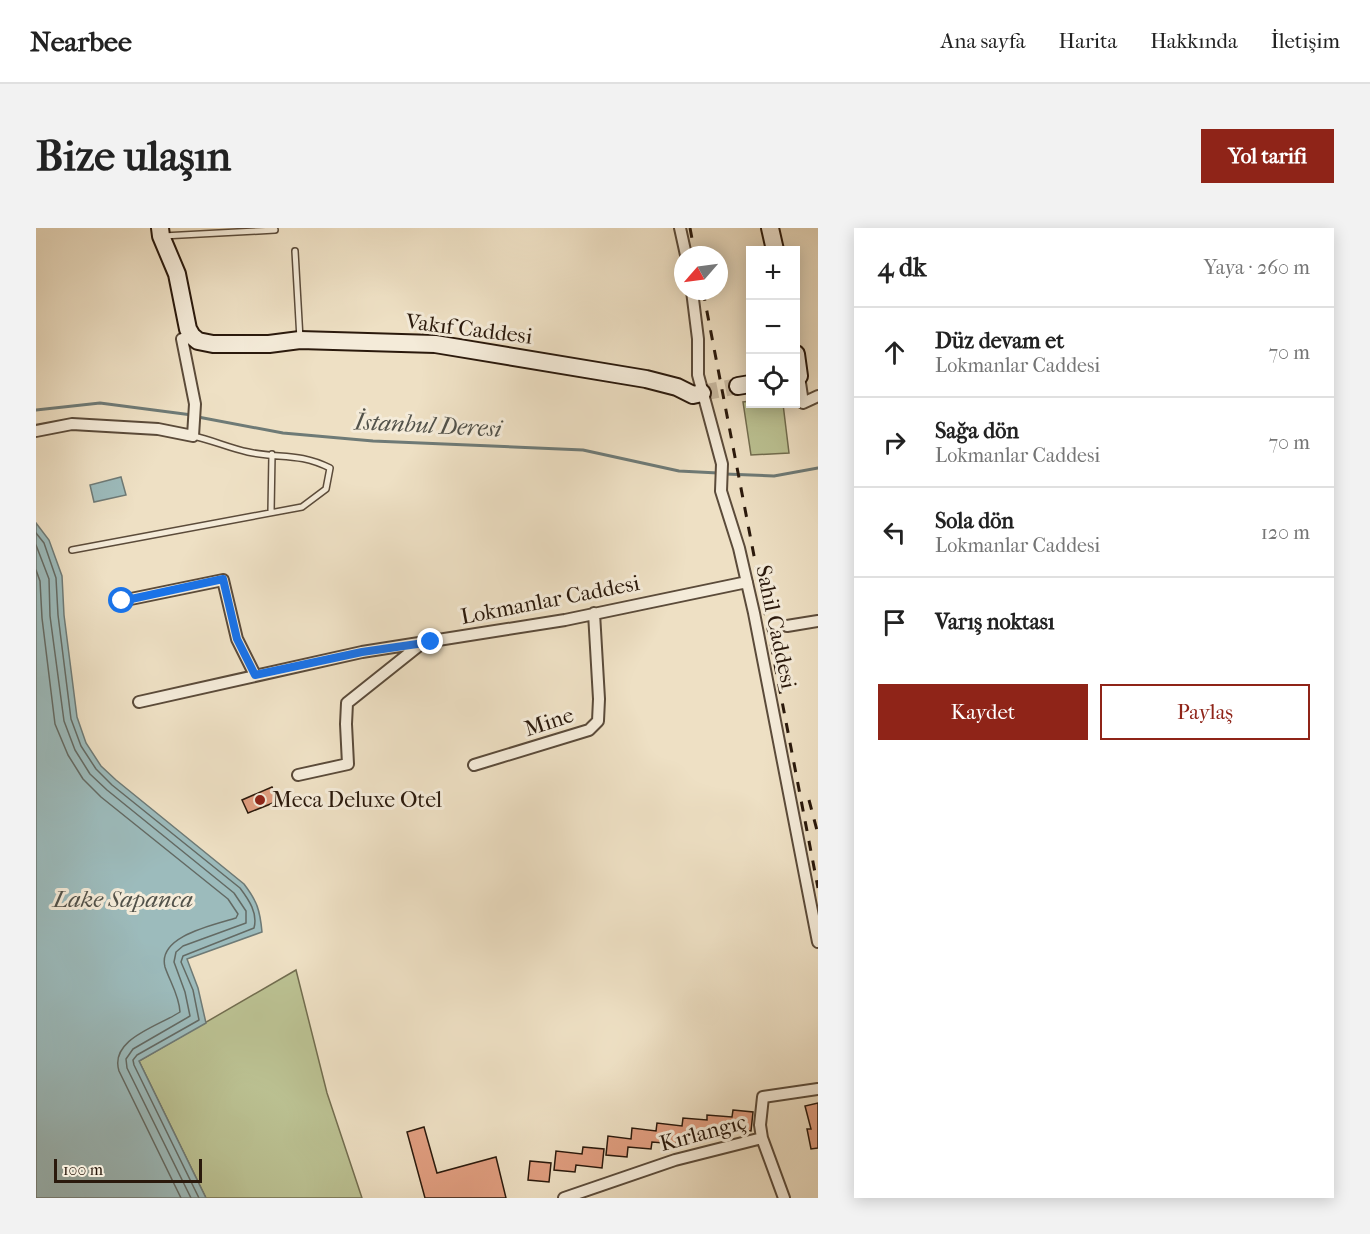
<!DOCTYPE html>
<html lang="tr">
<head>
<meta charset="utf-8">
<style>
  :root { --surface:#fff; --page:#f2f2f2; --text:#222; --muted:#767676; --line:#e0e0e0; --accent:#8f2418 }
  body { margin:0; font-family:"IM FELL French Canon",serif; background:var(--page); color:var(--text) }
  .controls { position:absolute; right:18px; top:18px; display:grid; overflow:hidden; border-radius:0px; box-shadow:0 3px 15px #0003 }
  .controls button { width:54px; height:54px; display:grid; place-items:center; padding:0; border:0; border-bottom:2px solid var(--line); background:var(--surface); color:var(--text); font:30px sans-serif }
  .compass { position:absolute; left:638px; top:18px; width:54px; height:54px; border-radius:50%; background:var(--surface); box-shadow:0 3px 15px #0003; rotate:242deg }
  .scale { position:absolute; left:18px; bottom:15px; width:148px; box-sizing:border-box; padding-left:6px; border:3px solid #2a190c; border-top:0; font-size:16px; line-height:21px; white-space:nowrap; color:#2a190c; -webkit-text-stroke:4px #f4ebd9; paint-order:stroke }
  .stop { position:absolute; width:18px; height:18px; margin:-14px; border:4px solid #1a73e8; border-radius:50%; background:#fff }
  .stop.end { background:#1a73e8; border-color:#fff; box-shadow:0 2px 6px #0008 }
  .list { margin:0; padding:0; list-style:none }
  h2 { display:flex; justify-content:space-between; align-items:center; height:78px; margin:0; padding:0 24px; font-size:26px }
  h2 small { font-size:20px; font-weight:400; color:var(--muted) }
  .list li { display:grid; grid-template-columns:39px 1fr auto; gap:18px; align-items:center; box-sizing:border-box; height:90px; padding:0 24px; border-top:2px solid var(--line) }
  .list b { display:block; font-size:22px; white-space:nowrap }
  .list p { margin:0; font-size:20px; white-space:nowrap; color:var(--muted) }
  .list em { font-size:20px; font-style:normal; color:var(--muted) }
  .actions { display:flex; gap:12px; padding:18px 24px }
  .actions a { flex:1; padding:14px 0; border:2px solid var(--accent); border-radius:0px; text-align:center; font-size:21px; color:var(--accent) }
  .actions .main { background:var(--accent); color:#fff }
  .icon { flex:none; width:33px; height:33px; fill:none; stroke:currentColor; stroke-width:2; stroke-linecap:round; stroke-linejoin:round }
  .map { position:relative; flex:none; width:782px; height:970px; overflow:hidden; border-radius:0px }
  header { display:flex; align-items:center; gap:36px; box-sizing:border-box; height:84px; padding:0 30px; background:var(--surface); border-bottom:2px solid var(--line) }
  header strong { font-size:28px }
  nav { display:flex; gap:33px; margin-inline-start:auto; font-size:21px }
  .intro { display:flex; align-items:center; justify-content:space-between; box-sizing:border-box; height:144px; padding:0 36px }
  h1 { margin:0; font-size:42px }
  .button { padding:15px 27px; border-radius:0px; background:var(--accent); color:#fff; font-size:21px; font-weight:700 }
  main { display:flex; gap:36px; padding:0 36px }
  aside { flex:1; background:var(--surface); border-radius:0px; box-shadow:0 3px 15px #0003 }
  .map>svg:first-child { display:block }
  .green { fill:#bbc192; stroke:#726d4f; stroke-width:1.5 }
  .water { fill:#9cbbbc; stroke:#6e7a76; stroke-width:1.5 }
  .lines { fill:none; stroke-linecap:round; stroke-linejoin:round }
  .shore { stroke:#636a64; stroke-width:1.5 }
  .stream { stroke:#6e7a76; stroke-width:3 }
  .building { fill:#e19e80; stroke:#2a190c; stroke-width:1.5 }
  .secondary-tunnel { stroke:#c7b89f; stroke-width:16; stroke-dasharray:16 8; stroke-linecap:butt }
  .lane-casing { stroke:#5b4b3a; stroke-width:8 }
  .street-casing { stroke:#5b4b3a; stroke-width:14 }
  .secondary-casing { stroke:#2a190c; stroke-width:20 }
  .lane { stroke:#f4ebd9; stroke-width:5 }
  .street { stroke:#f4ebd9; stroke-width:10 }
  .secondary { stroke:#f4ebd9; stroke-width:16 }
  .rail { stroke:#2a190c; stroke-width:3; stroke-dasharray:10 10; stroke-linecap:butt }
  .route { stroke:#1a73e8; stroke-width:8 }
  .poi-dot { fill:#8f2418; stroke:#f4ebd9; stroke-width:2 }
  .labels { text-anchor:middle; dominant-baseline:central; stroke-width:6; stroke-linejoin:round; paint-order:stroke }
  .street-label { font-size:22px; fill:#2a190c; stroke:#f4ebd9 }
  .poi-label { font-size:22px; fill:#2a190c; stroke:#f4ebd9; text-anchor:start }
  .water-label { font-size:24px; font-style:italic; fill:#52524a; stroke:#f4ebd9 }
</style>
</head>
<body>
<header>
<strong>Nearbee</strong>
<nav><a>Ana sayfa</a><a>Harita</a><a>Hakkında</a><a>İletişim</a></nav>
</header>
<div class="intro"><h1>Bize ulaşın</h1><a class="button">Yol tarifi</a></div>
<main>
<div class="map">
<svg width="782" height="970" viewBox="0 0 782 970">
  <rect width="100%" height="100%" fill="#eee0c4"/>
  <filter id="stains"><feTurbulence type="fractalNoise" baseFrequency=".00333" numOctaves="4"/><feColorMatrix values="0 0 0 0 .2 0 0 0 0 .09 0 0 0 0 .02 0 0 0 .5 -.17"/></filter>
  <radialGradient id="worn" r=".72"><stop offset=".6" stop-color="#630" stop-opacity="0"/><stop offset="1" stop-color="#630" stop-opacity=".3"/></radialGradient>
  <!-- green -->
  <path class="green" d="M714,173V176H747L753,225L715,227L707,174Z
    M260,742L291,865L326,970H170L103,833Z"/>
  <!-- water -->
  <path class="water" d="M85,249L90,267L58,274L54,257Z
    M0,295L13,312L26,348L28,387L41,489L50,515L65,538L80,552L208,656C221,673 224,682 226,704L151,731L162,760L170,795L103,833L170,970H0Z"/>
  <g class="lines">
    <!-- shore -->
    <path class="shore" d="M0,305L8,315L20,350L22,387L35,491L45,518L60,541L76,557L204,660C213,672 222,685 218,700L147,728L145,734L157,762L163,792L101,827L97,832L98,837L163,970
      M0,317L13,351L14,388L28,493L39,522L54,546L71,562L198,665L210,683V695L147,718L140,724L138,734L149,764L154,788L97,821L90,831L91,840L155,970
      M0,342L4,353L6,390L19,496L32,527L47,551L65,569L192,671L202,686L200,690C178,697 121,708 129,739C134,754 143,767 144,784C123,798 73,811 83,843L145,970"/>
    <!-- stream -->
    <path class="stream" d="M0,182L64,175L156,187
      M162,189L247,205L337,213L547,222L643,243L682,245
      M689,246L738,248L782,240"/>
  </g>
  <!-- building -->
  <path class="building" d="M236,559L242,573L212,585L206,572Z
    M782,875V920L775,921L771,901H775L769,878Z
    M697,882L717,884L715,903L691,900V908L666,905V911L641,908L640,916L616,914L615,921L592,919L591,929L570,927L572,908L595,911L596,900L620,903L621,895L646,898L647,890L671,892V887L696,889Z
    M388,899L401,945L460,929L470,970H389L371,904Z
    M547,919L568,921L566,940L540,937L539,944L518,942L520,923L546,926Z
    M494,933L515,935L513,954L492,952Z"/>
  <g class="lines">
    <!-- secondary-tunnel -->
    <path class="secondary-tunnel" d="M666,165L702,158"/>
    <!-- lane casing -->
    <g class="lane-casing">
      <path id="lane" d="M127,8L239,2
        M259,23L264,111
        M235,284L236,226
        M36,322L266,279L290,261L294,240C262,224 243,231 212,224C193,220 176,212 157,208"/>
    </g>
    <!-- street casing -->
    <g class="street-casing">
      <path id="street" d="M644,0L650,27
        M656,63L662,111V147L686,236L685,263L703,320L718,385L782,714
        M763,148L767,175L782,168
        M0,203L36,196L122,201L157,208L159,176L146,111L156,108
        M85,373L187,352L201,411L219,447
        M751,398L782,393
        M103,474L326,424L529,392L711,354
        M438,537L553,502L562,493L563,471L558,385
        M262,547L312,536L310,496L311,475L385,416
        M528,970L639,932L726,910
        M748,970L726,910L724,897L727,869L782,861"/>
    </g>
    <!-- secondary casing -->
    <g class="secondary-casing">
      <path id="secondary" d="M124,0L125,8L141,46L152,101L156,108L162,113L177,116H233L264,112L399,116L610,151L641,159L657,167L666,165
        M734,0L739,22
        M760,126L763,148L760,149
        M702,158L714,156"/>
    </g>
    <!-- lane -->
    <use href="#lane" class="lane"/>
    <!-- street -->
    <use href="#street" class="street"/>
    <!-- secondary -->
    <use href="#secondary" class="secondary"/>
    <!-- rail -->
    <path class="rail" d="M654,0L659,27
      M667,63L782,660
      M773,572L782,606"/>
  </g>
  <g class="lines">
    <!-- route -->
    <path class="route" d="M86,373L187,351L201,411L219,447L326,424L395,414"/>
  </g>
  <!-- markers -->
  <circle class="poi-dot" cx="224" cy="572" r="6"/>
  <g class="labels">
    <!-- street labels -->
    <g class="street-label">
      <text transform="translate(433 101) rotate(7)">Vakıf Caddesi</text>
      <text transform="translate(514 372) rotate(-11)">Lokmanlar Caddesi</text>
      <text transform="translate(740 399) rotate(78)">Sahil Caddesi</text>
      <text transform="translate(513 494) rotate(-18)">Mine</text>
      <text transform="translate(667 905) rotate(-15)">Kırlangıç</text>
    </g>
    <!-- poi labels -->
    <g class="poi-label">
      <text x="236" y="572">Meca Deluxe Otel</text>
    </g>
    <!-- water labels -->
    <g class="water-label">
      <text transform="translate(392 197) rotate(3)">İstanbul Deresi</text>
      <text x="87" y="671">Lake Sapanca</text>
    </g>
  </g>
  <rect width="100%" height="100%" filter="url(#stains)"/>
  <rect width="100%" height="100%" fill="url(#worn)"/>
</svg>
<div class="controls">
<button>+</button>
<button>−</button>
<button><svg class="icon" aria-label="locate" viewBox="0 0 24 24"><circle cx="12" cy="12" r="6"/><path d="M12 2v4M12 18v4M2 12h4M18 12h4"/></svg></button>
</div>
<svg class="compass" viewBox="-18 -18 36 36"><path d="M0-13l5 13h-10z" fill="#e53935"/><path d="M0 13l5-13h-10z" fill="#767676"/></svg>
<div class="scale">100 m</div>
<div class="stop" style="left:86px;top:373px"></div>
<div class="stop end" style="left:395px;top:414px"></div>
</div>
<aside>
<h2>4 dk<small>Yaya · 260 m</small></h2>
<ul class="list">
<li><svg class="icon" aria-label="ahead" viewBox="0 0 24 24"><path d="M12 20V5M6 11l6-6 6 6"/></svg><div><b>Düz devam et</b><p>Lokmanlar Caddesi</p></div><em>70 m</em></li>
<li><svg class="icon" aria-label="right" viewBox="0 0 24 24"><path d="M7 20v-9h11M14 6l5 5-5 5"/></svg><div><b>Sağa dön</b><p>Lokmanlar Caddesi</p></div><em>70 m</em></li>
<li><svg class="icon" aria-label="left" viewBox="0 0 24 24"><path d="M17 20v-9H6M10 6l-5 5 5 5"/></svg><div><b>Sola dön</b><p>Lokmanlar Caddesi</p></div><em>120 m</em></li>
<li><svg class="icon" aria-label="arrive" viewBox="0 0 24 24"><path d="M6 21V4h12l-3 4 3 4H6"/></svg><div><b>Varış noktası</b></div></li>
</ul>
<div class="actions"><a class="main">Kaydet</a><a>Paylaş</a></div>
</aside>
</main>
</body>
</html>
